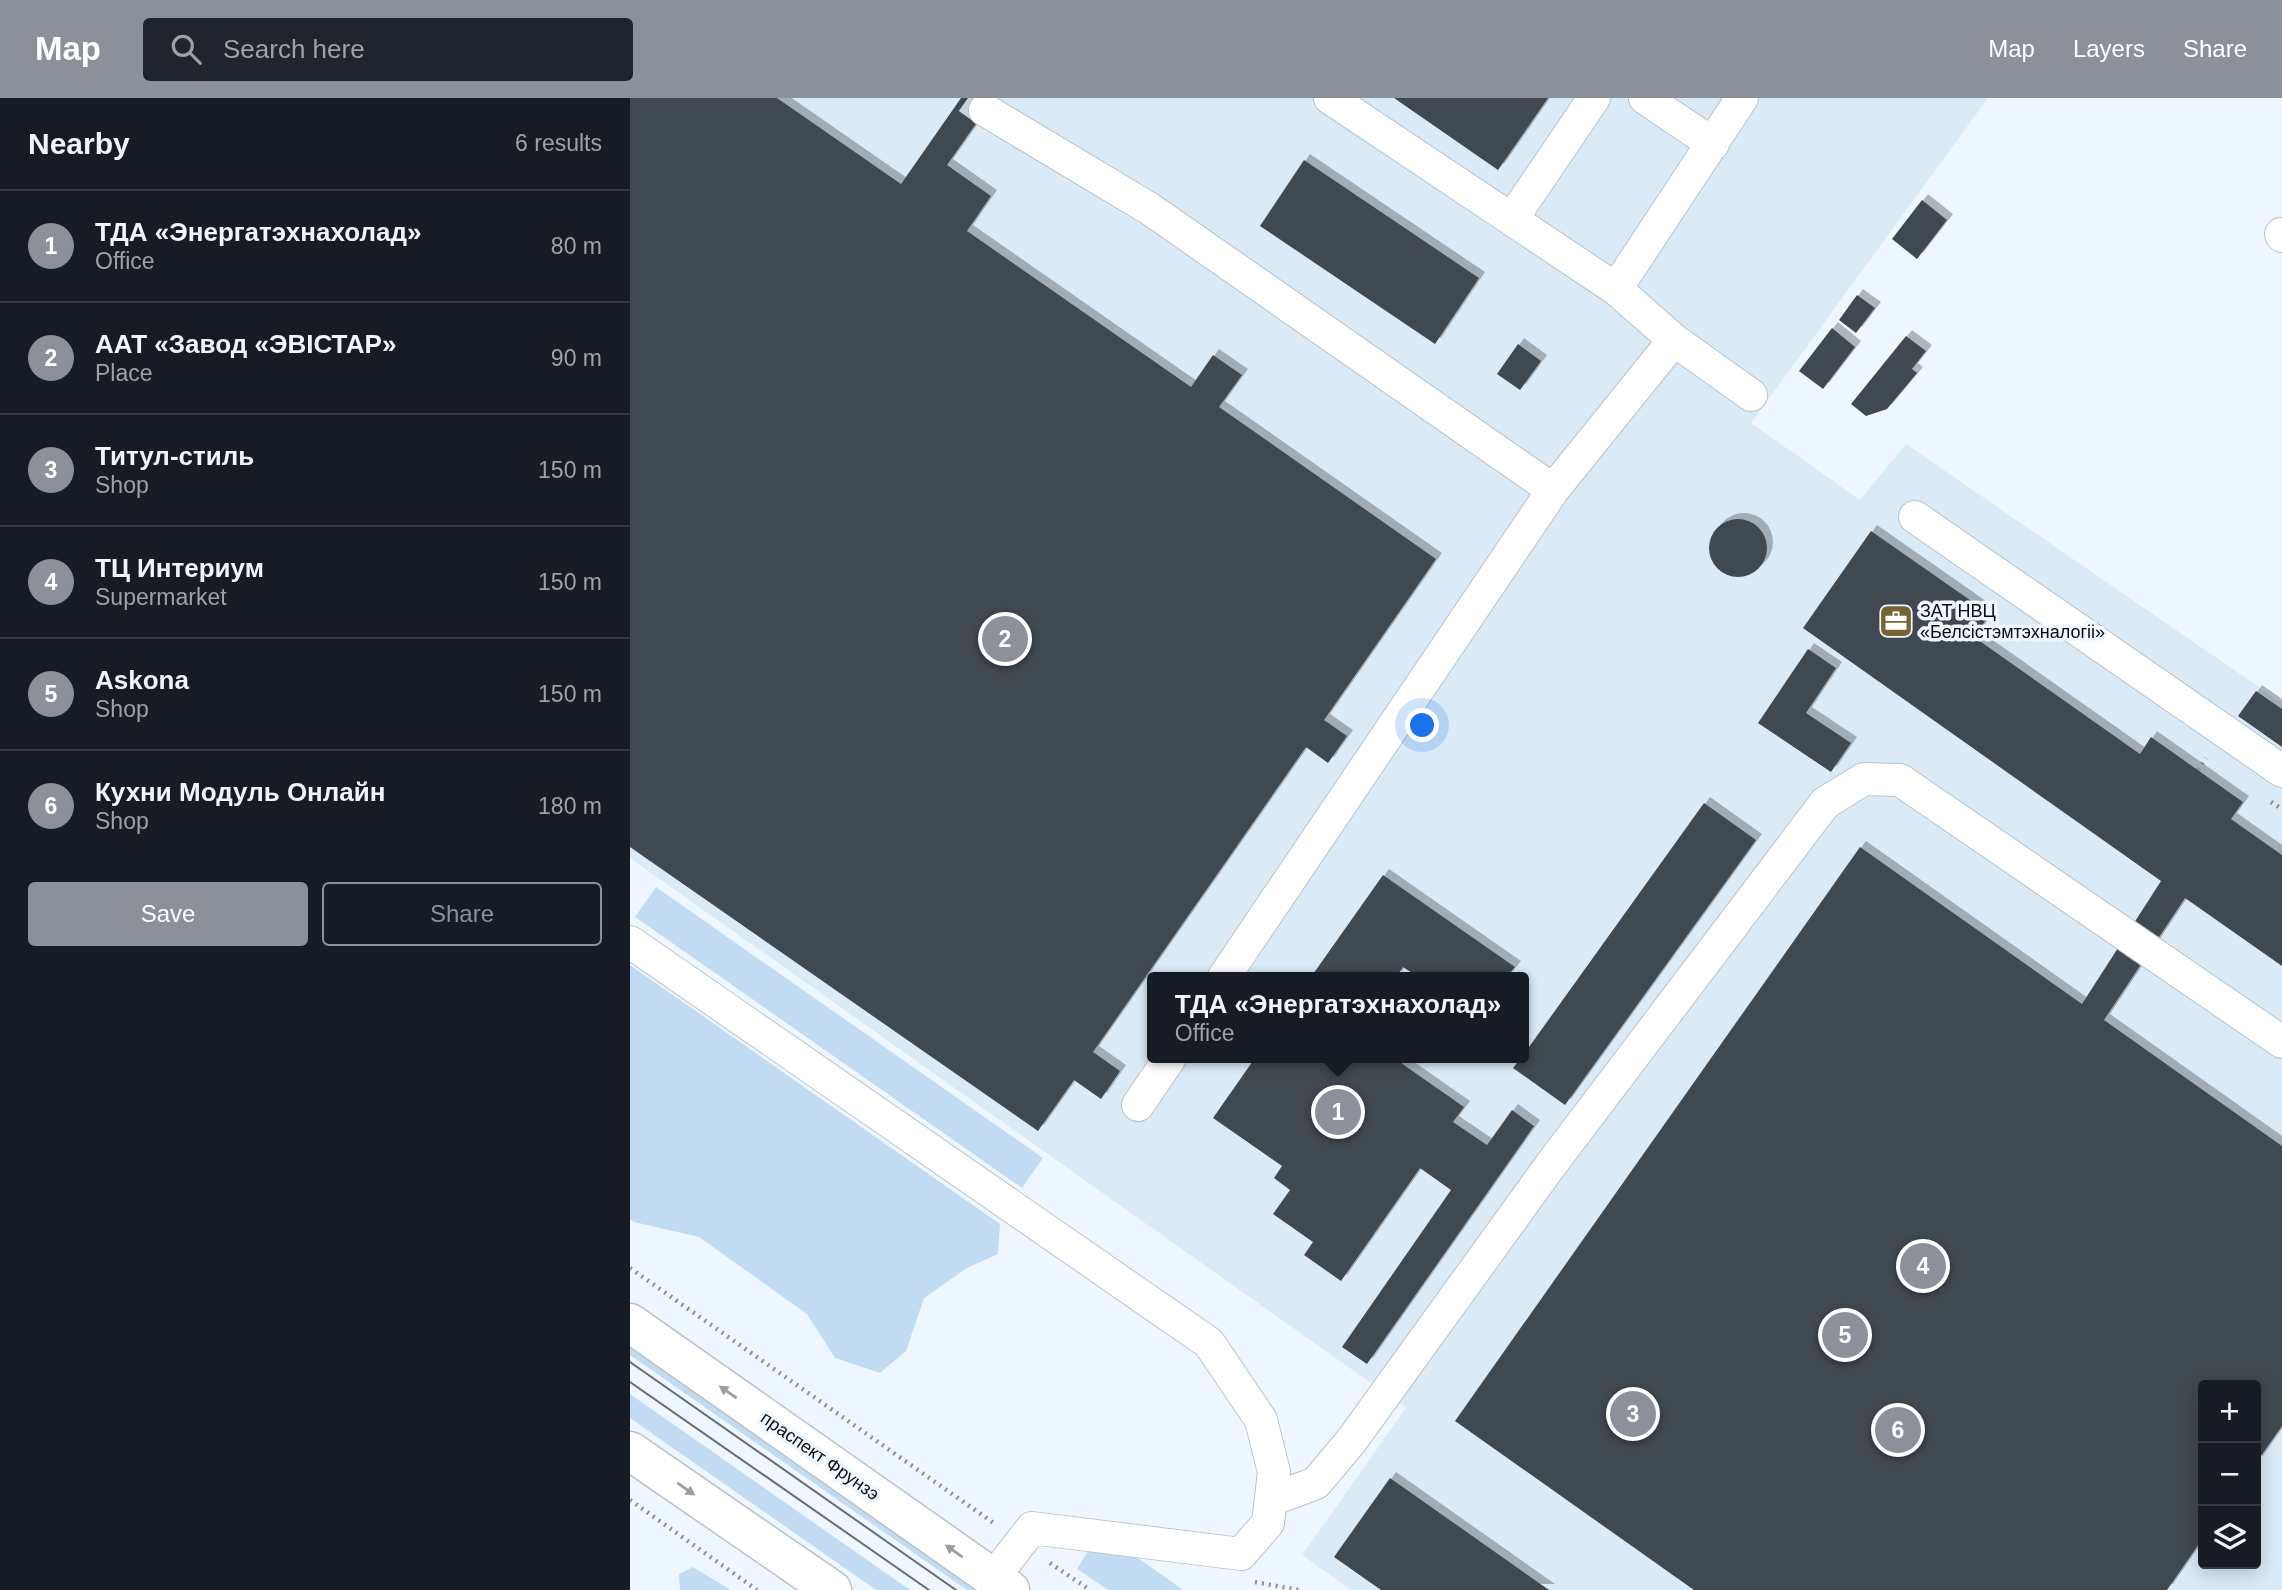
<!DOCTYPE html>
<html lang="en">
<head>
<meta charset="utf-8">
<style>
  :root { --surface:#171b24; --page:#20242c; --text:#f1f3f6; --muted:#9ea1a6; --line:#363941; --accent:#8c9099 }
  body { margin:0; font-family:Arial,sans-serif; background:var(--page); color:var(--text) }
  .controls { position:absolute; right:21px; bottom:21px; display:grid; overflow:hidden; border-radius:7px; box-shadow:0 4px 18px #0003 }
  .controls button { width:63px; height:63px; display:grid; place-items:center; padding:0; border:0; border-bottom:2px solid var(--line); background:var(--surface); color:var(--text); font:35px sans-serif }
  .you { position:absolute; left:793px; top:628px; width:24px; height:24px; margin:-18px; border:5px solid #fff; border-radius:50%; background:#1a73e8; box-shadow:0 0 0 10px #1a73e833 }
  .badge { display:grid; place-items:center; width:46px; height:46px; border-radius:50%; background:var(--accent); color:#fff; font-size:23px; font-weight:700 }
  .pin { position:absolute; translate:-50% -50%; border:4px solid #fff; box-shadow:0 2px 7px #0006 }
  .popup { position:absolute; left:517px; top:874px; width:382px; height:91px; box-sizing:border-box; display:grid; place-content:center; border-radius:7px; background:var(--surface); filter:drop-shadow(0 2px 5px #0005); font-size:23px; white-space:nowrap; color:var(--muted) }
  .popup b { font-size:26px; color:var(--text) }
  .popup::after { content:''; position:absolute; left:50%; top:100%; margin-left:-14px; border:14px solid transparent; border-top-color:var(--surface) }
  .list { margin:0; padding:0; list-style:none }
  h2 { display:flex; justify-content:space-between; align-items:center; height:91px; margin:0; padding:0 28px; font-size:30px }
  h2 small { font-size:23px; font-weight:400; color:var(--muted) }
  .list li { display:grid; grid-template-columns:46px 1fr auto; gap:21px; align-items:center; box-sizing:border-box; height:112px; padding:0 28px; border-top:2px solid var(--line) }
  .list b { display:block; font-size:26px; white-space:nowrap }
  .list p { margin:0; font-size:23px; white-space:nowrap; color:var(--muted) }
  .list em { font-size:23px; font-style:normal; color:var(--muted) }
  .actions { display:flex; gap:14px; padding:21px 28px }
  .actions a { flex:1; padding:16px 0; border:2px solid var(--accent); border-radius:7px; text-align:center; font-size:24px; color:var(--accent) }
  .actions .main { background:var(--accent); color:#fff }
  .icon { flex:none; width:38px; height:38px; fill:none; stroke:currentColor; stroke-width:2; stroke-linecap:round; stroke-linejoin:round }
  .map { position:relative; flex:none; width:1652px; height:1492px; overflow:hidden }
  header { display:flex; align-items:center; gap:42px; box-sizing:border-box; height:98px; padding:0 35px; background:var(--accent); color:#fff }
  header strong { font-size:33px }
  nav { display:flex; gap:38px; margin-inline-start:auto; font-size:24px }
  .search { width:490px; height:63px; background:var(--page); display:flex; align-items:center; gap:18px; box-sizing:border-box; padding:0 24px; border-radius:7px; color:var(--muted); font-size:26px }
  main { display:flex }
  aside { flex:1; background:var(--surface) }
  .map>svg:first-child { display:block }
  .built { fill:#dbeaf7; fill-rule:evenodd }
  .green { fill:#c1dcf2 }
  .building { fill:#41484f; filter:url(#shadow) }
  .lines { fill:none; stroke-linecap:round; stroke-linejoin:round }
  .minor-tunnel { stroke:#ccd4db; stroke-width:32; stroke-dasharray:32 16; stroke-linecap:butt }
  .minor-casing { stroke:#b9c2c9; stroke-width:34 }
  .major-casing { stroke:#b9c2c9; stroke-width:41 }
  .path { stroke:#8b9196; stroke-width:4.5; stroke-dasharray:2 5; stroke-linecap:butt }
  .minor { stroke:#fff; stroke-width:32 }
  .major { stroke:#fff; stroke-width:38 }
  .tram { stroke:#696e73; stroke-width:2 }
  .oneway { fill:#9d9e9f }
  .labels { text-anchor:middle; dominant-baseline:central; stroke-width:7; stroke-linejoin:round; paint-order:stroke }
  .poi-label { font-size:18px; fill:#0a0d0f; stroke:#eef7ff; text-anchor:start }
  .street-label { font-size:18px; fill:#0a0d0f; stroke:#eef7ff }
</style>
</head>
<body>
<header>
<strong>Map</strong>
<div class="search"><svg class="icon" aria-label="search" viewBox="0 0 24 24"><circle cx="10" cy="10" r="6"/><path d="M15 15l6 6"/></svg>Search here</div>
<nav><a>Map</a><a>Layers</a><a>Share</a></nav>
</header>
<main>
<aside>
<h2>Nearby<small>6 results</small></h2>
<ul class="list">
<li><span class="badge">1</span><div><b>ТДА «Энергатэхнахолад»</b><p>Office</p></div><em>80 m</em></li>
<li><span class="badge">2</span><div><b>ААТ «Завод «ЭВІСТАР»</b><p>Place</p></div><em>90 m</em></li>
<li><span class="badge">3</span><div><b>Титул-cтиль</b><p>Shop</p></div><em>150 m</em></li>
<li><span class="badge">4</span><div><b>ТЦ Интериум</b><p>Supermarket</p></div><em>150 m</em></li>
<li><span class="badge">5</span><div><b>Askona</b><p>Shop</p></div><em>150 m</em></li>
<li><span class="badge">6</span><div><b>Кухни Модуль Онлайн</b><p>Shop</p></div><em>180 m</em></li>
</ul>
<div class="actions"><a class="main">Save</a><a>Share</a></div>
</aside>
<div class="map">
<svg width="1652" height="1492" viewBox="0 0 1652 1492">
  <defs>
    <filter id="shadow"><feDropShadow dx="6" dy="-6" stdDeviation="0" flood-color="#0004"/></filter>
  </defs>
  <rect width="100%" height="100%" fill="#eef7ff"/>
  <!-- built -->
  <path class="built" d="M0,0H1358L1121,325L1230,402L1276,346L1652,605V1492H721L672,1457L776,1310L0,760ZM522,879H894V960H522ZM1573,1287H1626V1466H1573Z"/>
  <!-- green -->
  <path class="green" d="M26,789L413,1060L392,1090L5,819Z
    M0,867L370,1126L368,1156L337,1170L294,1200L276,1253L250,1275L205,1260L177,1216L69,1139L4,1124L0,1121Z
    M0,1237L365,1492H337L0,1257Z
    M0,1296L280,1492H246L0,1320Z
    M458,1453L501,1455L553,1492H478L447,1471Z
    M63,1469L101,1492H50L49,1476Z"/>
  <!-- building -->
  <path class="building" d="M0,0H147L271,86L331,0H364L317,67L361,98L337,133L561,289L583,257L612,277L589,309L806,461L694,622L717,638L698,665L676,649L463,954L490,973L471,1001L444,982L408,1033L0,749Z
    M764,0H918L868,72Z
    M674,62L849,180L805,246L630,128Z
    M1292,102L1317,122L1287,161L1262,141Z
    M1227,197L1245,210L1226,235L1209,222Z
    M1202,230L1225,249L1193,291L1169,273Z
    M1276,238L1296,253L1282,271L1287,275L1257,311L1236,318L1221,306Z
    M888,246L911,263L890,292L867,276Z
    M1079 450a29 29 0 1 1 58 0a29 29 0 1 1-58 0Z
    M1241,433L1360,516L1344,539L1510,656L1521,639L1613,704L1601,721L1652,757V868L1555,800L1474,922L1652,1048V1328L1626,1365V1287H1573V1440L1537,1492H1064L825,1323L1230,749L1452,906L1531,783L1173,530Z
    M1178,551L1206,570L1176,615L1221,645L1201,674L1128,625Z
    M1626,593L1652,611V649L1608,618Z
    M1074,705L1126,742L935,1007L883,970L891,960H894V956Z
    M753,777L885,869L877,879H788L773,869L766,879H681Z
    M625,960H764L834,1009L823,1024L857,1047L882,1012L904,1028L737,1266L712,1249L821,1092L790,1070L711,1183L674,1157L683,1144L643,1116L660,1092L644,1080L652,1068L583,1020Z
    M760,1380L919,1492H751L704,1459Z"/>
  <g class="lines">
    <!-- minor-tunnel -->
    <path class="minor-tunnel" d="M338,0L355,12"/>
    <!-- minor casing -->
    <g class="minor-casing">
      <path id="minor" d="M700,0L986,191L1044,242L1121,297
        M1015,0L1083,46
        M355,12L520,111L923,392L1044,242
        M882,121L964,0
        M1651,136L1652,138
        M986,191L1112,0
        M1285,419L1652,673
        M0,844L579,1245L631,1322L644,1374L638,1425L611,1456L402,1430L363,1480
        M594,879L923,392
        M508,1007L540,960
        M641,1402L686,1385L722,1342L920,1068L1195,705L1234,681L1270,682L1652,944"/>
    </g>
    <!-- major casing -->
    <g class="major-casing">
      <path id="major" d="M0,1225L380,1492
        M0,1353L202,1492"/>
    </g>
    <!-- path -->
    <path class="path" d="M1568,672L1576,660
      M1641,704L1652,711
      M0,1170L365,1426
      M0,1402L127,1492
      M420,1465L460,1492
      M625,1484L669,1492"/>
    <!-- minor -->
    <use href="#minor" class="minor"/>
    <!-- major -->
    <use href="#major" class="major"/>
    <!-- tram -->
    <path class="tram" d="M0,1264L326,1492
      M0,1284L299,1492"/>
  </g>
  <!-- one-way arrows -->
  <defs><path id="oneway-solid" d="M-6-.8H1V-3.2L6.5 0L1 3.2V.8H-6Z" transform="scale(1.75)"/></defs>
  <g class="oneway">
    <use href="#oneway-solid" transform="translate(98 1294) rotate(-145)"/>
    <use href="#oneway-solid" transform="translate(56 1391) rotate(35)"/>
    <use href="#oneway-solid" transform="translate(324 1453) rotate(-145)"/>
  </g>
  <!-- icons -->
  <defs>
    <g id="office-square" transform="scale(1.75)"><rect x="-9" y="-9" width="18" height="18" rx="4" fill="#766432" stroke="#eef7ff"/><path d="M-6-3h4V-5.5h4V-3h4V5H-6ZM-1-4.5V-3h2v-1.5ZM-6 0V1H6V0Z" fill="#fff"/></g>
  </defs>
  <g fill-rule="evenodd">
    <use href="#office-square" x="1266" y="523"/>
  </g>
  <g class="labels">
    <!-- poi labels -->
    <g class="poi-label">
      <text x="1290" y="513">ЗАТ НВЦ<tspan x="1290" dy="21">«Белсістэмтэхналогіі»</tspan></text>
    </g>
    <!-- street labels -->
    <g class="street-label">
      <text transform="translate(190 1358) rotate(35)">праспект Фрунзэ</text>
    </g>
  </g>
</svg>
<div class="controls">
<button>+</button>
<button>−</button>
<button><svg class="icon" aria-label="layers" viewBox="0 0 24 24"><path d="M12 4l9 5-9 5-9-5zM3 14l9 5 9-5"/></svg></button>
</div>
<div class="you"></div>
<div class="pin badge" style="left:708px;top:1014px">1</div>
<div class="popup"><b>ТДА «Энергатэхнахолад»</b>Office</div>
<div class="pin badge" style="left:375px;top:541px">2</div>
<div class="pin badge" style="left:1003px;top:1316px">3</div>
<div class="pin badge" style="left:1293px;top:1168px">4</div>
<div class="pin badge" style="left:1215px;top:1237px">5</div>
<div class="pin badge" style="left:1268px;top:1332px">6</div>
</div>
</main>
</body>
</html>
